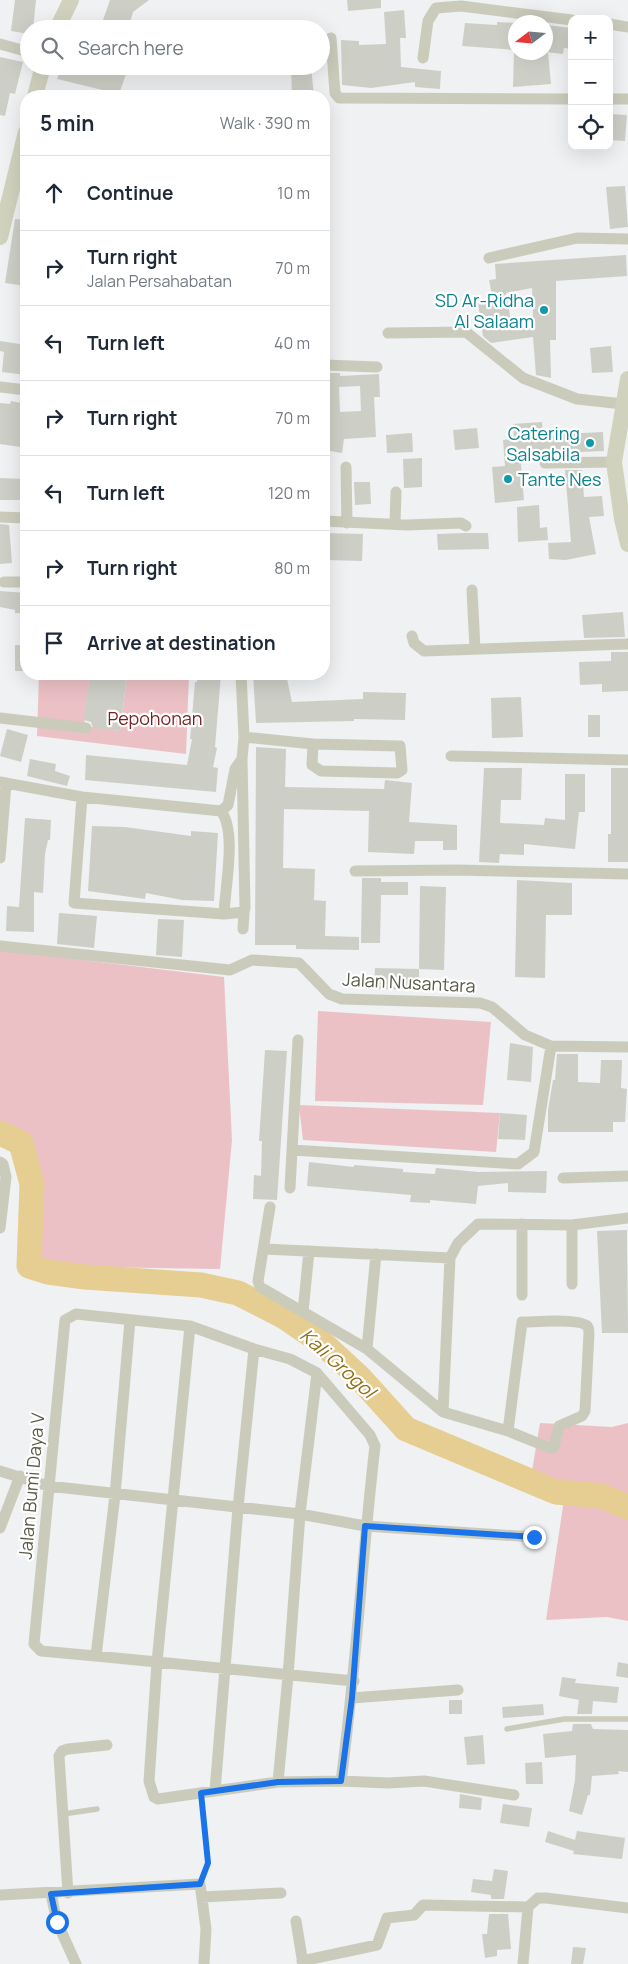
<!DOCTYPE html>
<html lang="en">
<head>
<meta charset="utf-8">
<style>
  :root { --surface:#fff; --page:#f6f6f7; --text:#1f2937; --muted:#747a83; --line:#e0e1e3 }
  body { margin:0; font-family:Manrope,sans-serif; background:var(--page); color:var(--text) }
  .controls { position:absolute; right:15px; top:15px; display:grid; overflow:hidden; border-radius:10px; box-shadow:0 5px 20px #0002 }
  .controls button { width:45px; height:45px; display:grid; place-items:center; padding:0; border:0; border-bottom:1px solid var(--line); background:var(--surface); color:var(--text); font:25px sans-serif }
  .compass { position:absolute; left:508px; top:15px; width:45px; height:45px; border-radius:50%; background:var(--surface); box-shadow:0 5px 20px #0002; rotate:254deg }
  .stop { position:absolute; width:15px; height:15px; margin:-11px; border:4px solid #1a73e8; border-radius:50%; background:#fff }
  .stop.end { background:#1a73e8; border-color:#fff; box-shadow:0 1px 5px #0008 }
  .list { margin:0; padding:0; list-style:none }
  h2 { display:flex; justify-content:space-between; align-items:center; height:65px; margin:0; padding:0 20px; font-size:21px }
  h2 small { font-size:16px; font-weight:400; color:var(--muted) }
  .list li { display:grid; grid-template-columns:32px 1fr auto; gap:15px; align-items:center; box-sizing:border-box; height:75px; padding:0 20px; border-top:1px solid var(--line) }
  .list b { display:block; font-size:19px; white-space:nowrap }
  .list p { margin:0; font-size:16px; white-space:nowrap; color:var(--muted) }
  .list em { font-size:16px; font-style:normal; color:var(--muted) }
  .icon { flex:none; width:28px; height:28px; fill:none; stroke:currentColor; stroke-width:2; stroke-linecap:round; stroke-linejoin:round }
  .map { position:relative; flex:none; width:628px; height:1964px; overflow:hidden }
  .search { position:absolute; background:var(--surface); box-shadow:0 5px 20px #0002; left:20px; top:20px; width:310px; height:55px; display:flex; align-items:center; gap:12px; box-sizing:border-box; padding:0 18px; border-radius:28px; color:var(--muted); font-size:19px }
  .panel { position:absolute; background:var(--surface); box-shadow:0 5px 20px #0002; left:20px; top:90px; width:310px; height:590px; border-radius:20px }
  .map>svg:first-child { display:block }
  .green { fill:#ecc1c6 }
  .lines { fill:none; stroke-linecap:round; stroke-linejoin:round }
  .river { stroke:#e6cd91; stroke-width:25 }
  .building { fill:#cdcfc7; fill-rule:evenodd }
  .path { stroke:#c87c7c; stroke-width:2.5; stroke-dasharray:4 2.5; stroke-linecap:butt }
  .lane { stroke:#cbcbbc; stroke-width:5.5 }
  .street { stroke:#cbcbbc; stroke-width:11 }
  .secondary { stroke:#d1d2be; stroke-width:16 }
  .route { stroke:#1a73e8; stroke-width:6 }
  .culture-dot { fill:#0f9aa8; stroke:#fff; stroke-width:2 }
  .labels { text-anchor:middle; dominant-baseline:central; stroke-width:4.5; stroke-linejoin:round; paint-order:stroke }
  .culture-label { font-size:18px; fill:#0d838f; stroke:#fff; text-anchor:end }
  .park-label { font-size:18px; fill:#781e1e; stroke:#fff }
  .street-label { font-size:18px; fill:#5b5b49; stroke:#fff }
  .water-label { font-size:19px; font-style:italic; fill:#926e16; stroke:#fff }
</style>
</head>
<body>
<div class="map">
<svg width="628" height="1964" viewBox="0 0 628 1964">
  <rect width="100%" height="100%" fill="#eff1f2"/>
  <!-- green -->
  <path class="green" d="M39,674H90L84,726L120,731L127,676L111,674H189L186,754L37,736Z
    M0,950L224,977L232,1140L220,1269L29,1266L32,1184L21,1143L0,1133Z
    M318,1011L491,1022L483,1105L315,1101Z
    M299,1105L500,1113L496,1152L303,1140Z
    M540,1423L612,1427L628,1423V1621L607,1617L546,1620L565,1493L531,1477Z"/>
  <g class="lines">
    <!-- river -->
    <path class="river" d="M0,1133L21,1143L32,1184L29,1266L48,1272L85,1277L201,1285L238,1293L283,1316L321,1342L359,1377L406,1429L556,1492L602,1496L628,1507"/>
  </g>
  <!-- building -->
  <path class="building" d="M15,0H36L33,29H29V34L11,31Z
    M110,0H149L133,12L128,29H118L102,23Z
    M347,0H381V8L348,11Z
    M404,10L406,38H400L401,67L441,71L440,89L415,87V82L371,88L342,85L341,40L359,41V45L386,44L384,12Z
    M497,22L516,23V50L462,46L465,23L497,25Z
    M546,25L572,28V49L564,48L563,54L546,52Z
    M514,52H548L551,84L513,87Z
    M0,57L23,62L15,94L10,93L5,116L0,115Z
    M62,66H129L119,94L57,79Z
    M291,66H311L314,96H292Z
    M609,114L627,115L625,141L609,140Z
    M625,186L628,227L610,229L606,187Z
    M15,219L26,220V286L5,283Z
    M626,255L627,276L556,281V340H550L551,378L536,375L533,337L491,343L483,336L478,303L493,300L489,280L496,279L495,264ZM532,288L533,318L511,322L506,293Z
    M0,341L26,345V375L2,372L4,352L0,351Z
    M611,346L613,372L592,373L590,348Z
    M324,373H340V376L379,374L380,397H374L376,437L344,439L342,453L324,450L326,427L324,426ZM360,386L361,411L340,412L339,387Z
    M11,401L26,404L20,447L0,444V403L10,404Z
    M542,422L543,435L603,432L604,451L581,452V455H564V452L520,454L524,500L495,503L492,467L505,466L503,440L514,439L513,424Z
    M477,428L479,448L455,450L453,430Z
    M412,433L413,452L387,453L386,435Z
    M422,458V487L404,488L403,459Z
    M565,470H582L584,497L602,496L604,516L589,517L596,554L566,560L549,559L548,543L571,542Z
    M0,478L24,479V500H0Z
    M354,482H370L371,504L355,505Z
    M539,505L540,528L547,527L548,540L518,542L517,507Z
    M0,524L9,525L12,563L0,564Z
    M324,533L363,534L362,561L324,560Z
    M465,533H488L489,549L438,550L437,534Z
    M0,591L26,593V613H15V610L0,607Z
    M623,612L625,637L584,638L582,615Z
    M15,645H26V671H15Z
    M611,652H628V691L602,692V684L580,685L579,662L611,661Z
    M90,674L127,676L120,731L93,728L91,722L84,720Z
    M198,674H221L215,747L217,748L213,767L218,768L216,792L85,780L86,755L187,765L192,739H190L192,717L195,682H197Z
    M253,674H286L292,702L363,699V692L406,693L405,720L354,719V721L256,723Z
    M521,697L523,737L492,738L491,698Z
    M588,715H600V737H588Z
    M7,729L28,735L21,762L0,756Z
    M256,747L286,749L285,787L384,789L385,780L412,783L409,822L457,825V850H443V841H415L414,854L368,852L369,811L284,809L283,868L315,869L314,900L326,901L325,936L359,937V950L296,949V945H255Z
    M30,759L56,764L55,771L70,776L67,786L27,776Z
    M484,768H522L521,800H501L500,823L544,825L545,818L565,820V774H585V812H579L575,849L524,844V855L500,854L499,863L479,862Z
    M611,768H628V862H608V834H611Z
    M25,818L51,820L50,840H48L45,854L43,893L34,892V932L6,931L7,906L19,907Z
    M92,826L125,827L191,836V831L218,833L214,901L182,900L146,893L145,899L88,891Z
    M362,878H381V882H408V895H381L380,943H361Z
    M517,880L572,883V915H546L545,978L515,977Z
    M420,886L446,887L444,970L419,969Z
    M59,913L97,916L94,948L57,944Z
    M158,919L184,920L182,957L156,955Z
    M375,968L419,969V990L374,989Z
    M510,1043L533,1047L531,1082L507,1080Z
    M265,1050L287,1051L277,1200L253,1199L254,1175L261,1176L262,1141H259Z
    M557,1054H578V1082L600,1083L601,1060H622L621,1088L627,1089L625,1122H613V1132H548V1110L553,1080H555Z
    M500,1113L527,1115L525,1140L498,1139Z
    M309,1162L354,1167V1165L403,1169V1172L435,1174L436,1168L478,1172L547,1171L546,1193L508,1192V1183L478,1186L476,1204L430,1200V1203L410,1202L411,1195L307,1186Z
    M627,1230L628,1333H602L597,1231Z
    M618,1662L628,1664V1678L616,1676Z
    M562,1677L576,1679L575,1683L619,1687L617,1703L593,1701L592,1714H577L579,1700L559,1696Z
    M449,1700H462V1714H449Z
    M543,1704L544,1715L503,1718L502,1707Z
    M573,1724H591L593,1729L628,1730V1772L618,1771L619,1774L592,1776L590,1795H588L582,1815L569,1811L575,1780L576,1755L545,1758L543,1734L572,1731Z
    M483,1735L485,1764L467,1765L464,1737Z
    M542,1762L543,1784H526L525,1763Z
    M460,1794L482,1798L481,1810L459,1808Z
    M503,1804L532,1808L529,1827L500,1823Z
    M548,1831L575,1840L577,1831L625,1838L622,1859L573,1854L574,1851L545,1842Z
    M494,1869L508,1871L504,1899H491V1895L471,1892L473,1879L492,1881Z
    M489,1914H508L511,1949L497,1950V1956L485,1958L482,1934H487Z
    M573,1947L586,1948L583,1964H571Z"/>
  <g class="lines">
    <!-- path -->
    <path class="path" d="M203,1804L208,1863L205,1873"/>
    <!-- lane -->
    <path class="lane" d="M507,1729L564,1719H628
      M63,1814L97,1809"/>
    <!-- street -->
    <path class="street" d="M609,24L628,27
      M331,38L335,93L339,98L572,99
      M0,44L29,52
      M423,58L428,21L436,8L461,6L572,20
      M609,99H628
      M489,258L577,238L628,239
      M388,333L466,332L523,378L577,399L623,404
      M324,365L377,367
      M0,387L26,390
      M545,463L614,462
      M346,467L347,523
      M0,517L26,518
      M324,521L407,525L461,523L466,526
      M395,524L396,492
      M4,582H26
      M472,590L475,649
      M412,636L414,643L424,651L628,644
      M0,718L86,728
      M244,737L313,744L400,746L402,770L397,773L321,771L312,765L313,744
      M451,756L628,760
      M0,782L82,797
      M221,811C237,832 225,887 224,914L74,903L82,797L221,811L228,805L235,769L242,759L244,737L241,674
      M0,858L6,784
      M355,871L456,870L628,874
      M224,914L244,912L245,908L242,759
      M243,929L244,912
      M0,946L230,970L252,960L299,963L329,994L342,999L480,1003L492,1007L525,1035L551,1046
      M292,1150L518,1164L534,1152L551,1046L628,1047
      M0,1162L3,1164L6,1177L0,1228
      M563,1178L628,1176
      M290,1188L298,1040
      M270,1207L258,1281L260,1287L367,1349L443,1412L508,1431L550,1448L554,1447L559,1426L582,1416L585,1411L589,1333C589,1330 589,1328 587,1326C579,1318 534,1322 522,1322L508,1431
      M572,1225V1284
      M265,1249L450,1258
      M522,1295V1224
      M303,1312L309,1251
      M130,1320L115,1495L96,1656L157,1662L149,1781L154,1797L158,1799L278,1782L341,1781L388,1783L424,1781L514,1795
      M190,1326L157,1662L354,1681
      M367,1349L376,1254
      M443,1412L450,1258L458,1243L478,1224L572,1225L628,1218
      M0,1471L48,1486L300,1514L365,1526L534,1537
      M0,1528L20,1476
      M96,1656L41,1651L34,1644L65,1320L76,1314L190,1326L254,1349L290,1359L317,1373L370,1435L375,1446C362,1557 356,1670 341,1781
      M352,1698L458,1690
      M278,1782L288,1676L300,1514L317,1373
      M215,1791L238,1508L254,1349
      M68,1893L59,1756L62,1751L68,1749L107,1745
      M51,1894L57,1922L76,1964
      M0,1895L200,1884L206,1929L204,1964
      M202,1897L281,1893
      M528,1907L538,1898H546L628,1908
      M296,1921L303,1964
      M302,1961L377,1945L387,1918L414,1915L423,1905L528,1907
      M523,1964L528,1907"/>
    <!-- secondary -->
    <path class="secondary" d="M57,29L71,0
      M35,96L43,66
      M0,237L26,132
      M628,379L614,462L622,519L628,544"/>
  </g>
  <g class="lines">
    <!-- route -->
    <path class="route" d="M57,1922L51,1894L200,1884L208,1863L201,1793L278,1782L341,1781L352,1698L365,1526L534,1537"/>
  </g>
  <!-- markers -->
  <g class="culture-dot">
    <circle cx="544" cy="310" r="5"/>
    <circle cx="590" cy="443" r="5"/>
    <circle cx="508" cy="479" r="5"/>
  </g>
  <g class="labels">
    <!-- culture labels -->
    <g class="culture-label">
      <text x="534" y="300">SD Ar-Ridha<tspan x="534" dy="21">Al Salaam</tspan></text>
      <text x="580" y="433">Catering<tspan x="580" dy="21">Salsabila</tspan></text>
      <text x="518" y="479" text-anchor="start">Tante Nes</text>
    </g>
    <!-- park labels -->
    <g class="park-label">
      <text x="155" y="718">Pepohonan</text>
    </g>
    <!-- street labels -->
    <g class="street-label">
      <text transform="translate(409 982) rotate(3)">Jalan Nusantara</text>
      <text transform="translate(31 1486) rotate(-85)">Jalan Bumi Daya V</text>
    </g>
    <!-- water labels -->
    <g class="water-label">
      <text transform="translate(338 1363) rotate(42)">Kali Grogol</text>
    </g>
  </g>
</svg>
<div class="controls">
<button>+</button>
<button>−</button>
<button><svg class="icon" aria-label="locate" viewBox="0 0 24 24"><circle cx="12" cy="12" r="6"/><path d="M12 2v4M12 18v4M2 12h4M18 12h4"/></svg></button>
</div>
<svg class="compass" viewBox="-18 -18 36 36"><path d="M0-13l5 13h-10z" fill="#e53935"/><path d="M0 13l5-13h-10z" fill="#747a83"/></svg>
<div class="stop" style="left:57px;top:1922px"></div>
<div class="stop end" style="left:534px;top:1537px"></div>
<div class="search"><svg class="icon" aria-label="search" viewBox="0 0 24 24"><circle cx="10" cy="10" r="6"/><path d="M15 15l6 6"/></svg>Search here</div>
<section class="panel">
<h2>5 min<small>Walk · 390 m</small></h2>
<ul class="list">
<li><svg class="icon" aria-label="ahead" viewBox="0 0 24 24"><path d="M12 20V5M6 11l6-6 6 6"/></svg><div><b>Continue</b></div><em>10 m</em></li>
<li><svg class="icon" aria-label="right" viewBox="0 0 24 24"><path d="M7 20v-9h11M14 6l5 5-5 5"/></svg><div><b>Turn right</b><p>Jalan Persahabatan</p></div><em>70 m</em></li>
<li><svg class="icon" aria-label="left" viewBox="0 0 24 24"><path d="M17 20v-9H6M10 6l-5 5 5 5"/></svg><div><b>Turn left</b></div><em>40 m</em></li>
<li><svg class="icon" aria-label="right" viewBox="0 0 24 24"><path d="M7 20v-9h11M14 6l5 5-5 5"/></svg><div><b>Turn right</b></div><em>70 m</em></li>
<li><svg class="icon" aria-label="left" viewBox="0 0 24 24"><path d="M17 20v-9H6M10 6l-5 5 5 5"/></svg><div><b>Turn left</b></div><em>120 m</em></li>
<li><svg class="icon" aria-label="right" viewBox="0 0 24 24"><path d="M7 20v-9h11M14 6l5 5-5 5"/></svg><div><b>Turn right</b></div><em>80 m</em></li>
<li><svg class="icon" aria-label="arrive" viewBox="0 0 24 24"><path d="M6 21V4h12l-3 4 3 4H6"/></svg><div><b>Arrive at destination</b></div></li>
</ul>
</section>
</div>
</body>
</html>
